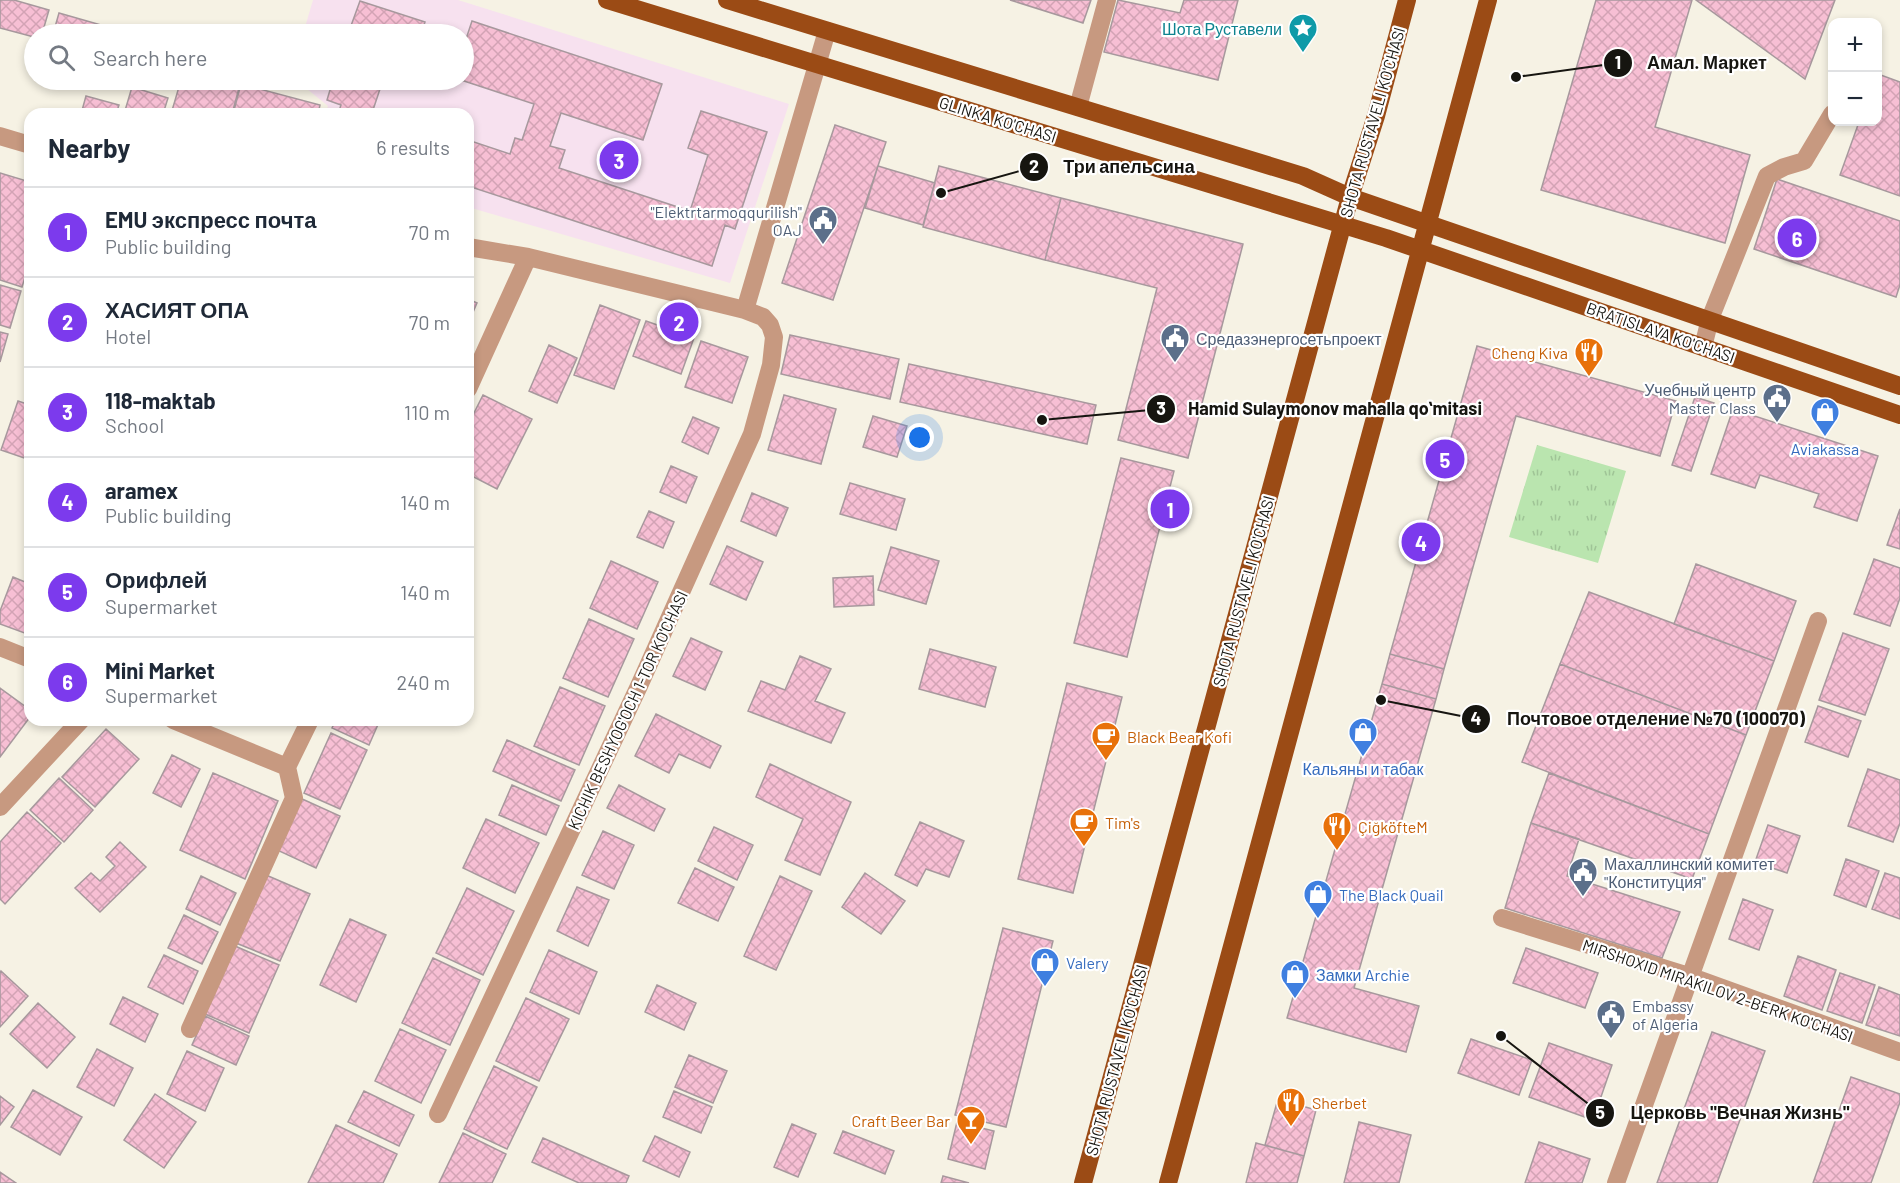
<!DOCTYPE html>
<html lang="en">
<head>
<meta charset="utf-8">
<style>
  :root { --surface:#fff; --page:#f2f2f3; --text:#1f2937; --muted:#747a83; --line:#e0e1e3; --accent:#7c3aed }
  body { margin:0; font-family:Barlow,sans-serif; background:var(--page); color:var(--text) }
  .controls { position:absolute; right:18px; top:18px; display:grid; overflow:hidden; border-radius:12px; box-shadow:0 3px 9px #0003 }
  .controls button { width:54px; height:54px; display:grid; place-items:center; padding:0; border:0; border-bottom:2px solid var(--line); background:var(--surface); color:var(--text); font:30px sans-serif }
  .you { position:absolute; left:920px; top:438px; width:21px; height:21px; margin:-15px; border:4px solid #fff; border-radius:50%; background:#1a73e8; box-shadow:0 0 0 9px #1a73e833 }
  .badge { display:grid; place-items:center; width:39px; height:39px; border-radius:50%; background:var(--accent); color:#fff; font-size:20px; font-weight:700 }
  .pin { position:absolute; translate:-50% -50%; border:3px solid #fff; box-shadow:0 2px 6px #0006 }
  .list { margin:0; padding:0; list-style:none }
  h2 { display:flex; justify-content:space-between; align-items:center; height:78px; margin:0; padding:0 24px; font-size:26px }
  h2 small { font-size:20px; font-weight:400; color:var(--muted) }
  .list li { display:grid; grid-template-columns:39px 1fr auto; gap:18px; align-items:center; box-sizing:border-box; height:90px; padding:0 24px; border-top:2px solid var(--line) }
  .list b { display:block; font-size:22px; white-space:nowrap }
  .list p { margin:0; font-size:20px; white-space:nowrap; color:var(--muted) }
  .list em { font-size:20px; font-style:normal; color:var(--muted) }
  .icon { flex:none; width:33px; height:33px; fill:none; stroke:currentColor; stroke-width:2; stroke-linecap:round; stroke-linejoin:round }
  .map { position:relative; flex:none; width:1900px; height:1183px; overflow:hidden }
  .search { position:absolute; background:var(--surface); box-shadow:0 3px 9px #0003; left:24px; top:24px; width:450px; height:66px; display:flex; align-items:center; gap:15px; box-sizing:border-box; padding:0 21px; border-radius:33px; color:var(--muted); font-size:22px }
  .panel { position:absolute; background:var(--surface); box-shadow:0 3px 9px #0003; left:24px; top:108px; width:450px; height:618px; border-radius:18px }
  .map>svg:first-child { display:block }
  .education { fill:#f7e1ef }
  .park { fill:url(#park-tufts) }
  .building { fill:url(#building-cross-hatch); stroke:#a7989d; stroke-width:1.5 }
  .lines { fill:none; stroke-linecap:round; stroke-linejoin:round }
  .minor { stroke:#c79980; stroke-width:18 }
  .major { stroke:#9b4b15; stroke-width:18 }
  .labels { text-anchor:middle; dominant-baseline:central; stroke-width:4.5; stroke-linejoin:round; paint-order:stroke }
  .culture-label { font-size:16px; fill:#0d838f; stroke:#fff; text-anchor:end }
  .street-label { font-size:16px; fill:#161510; stroke:#fff }
  .service-label { font-size:16px; fill:#4e5e75; stroke:#fff; text-anchor:start }
  .food-label { font-size:16px; fill:#c56008; stroke:#fff; text-anchor:start }
  .shop-label { font-size:16px; fill:#366cbe; stroke:#fff; text-anchor:start }
  .leader { fill:none; stroke:#161510; stroke-width:2 }
  .callout-dot { fill:#161510; stroke:#fff; stroke-width:2 }
  .mark-label { font-size:18px; text-anchor:middle; font-weight:bold; fill:#fff }
  .callout-label { font-size:18px; text-anchor:middle; font-weight:bold; fill:#161510; stroke:#fff; stroke-width:4.5; stroke-linejoin:round; paint-order:stroke }
</style>
</head>
<body>
<div class="map">
<svg width="1900" height="1183" viewBox="0 0 1900 1183">
  <defs>
    <pattern id="park-tufts" width="24" height="20" patternUnits="userSpaceOnUse" patternTransform="scale(1.5)"><rect width="24" height="20" fill="#bae5af"/><path d="M3 7l-1-3M5 7V3M7 7l1-3M15 17l-1-3M17 17v-4M19 17l1-3" fill="none" stroke="#9fc496"/></pattern>
    <pattern id="building-cross-hatch" width="8" height="8" patternUnits="userSpaceOnUse" patternTransform="scale(1.5)"><rect width="8" height="8" fill="#f7bfd4"/><path d="M0 0l8 8M0 8l8-8" fill="none" stroke="#d3a3b5"/></pattern>
  </defs>
  <rect width="100%" height="100%" fill="#f6f2e4"/>
  <!-- education -->
  <path class="education" d="M313,0H458L789,104L730,283L468,207V114H325L328,106L296,80H464V34H303Z"/>
  <!-- park -->
  <path class="park" d="M1537,445L1626,471L1598,563L1509,537Z"/>
  <!-- building -->
  <path class="building" d="M0,0H14L49,10L42,34H34V37L0,28Z
    M1010,0H1091L1083,23Z
    M1118,0L1180,13L1184,0H1238L1218,80L1104,52Z
    M1596,0H1692L1655,127L1750,155L1725,243L1541,190Z
    M1696,0H1835L1805,79Z
    M360,1L425,22L421,34H348Z
    M59,13L122,31L121,34H53Z
    M472,21L662,84L643,140L561,113L550,146L565,150L559,168L690,211L708,155L688,148L701,111L767,132L735,229L725,225L712,266L468,186V140L510,154L515,138L522,140L534,104L461,80H464V45Z
    M1878,74L1900,82V196L1840,175L1859,122H1878Z
    M181,80H208L239,88L232,114H171Z
    M333,80H383L373,110L386,114H338L341,105L327,100Z
    M241,84L320,105L318,114H233Z
    M132,87L168,98L163,114H124Z
    M86,96L119,105L116,114H81Z
    M835,125L886,142L833,300L782,283Z
    M878,166L935,183L923,225L865,208Z
    M939,166L1061,198L1045,260L923,227Z
    M0,173L30,182V261L22,287L0,280Z
    M1777,179L1900,221V285L1896,297L1754,249Z
    M1061,198L1243,244L1188,458L1118,440L1157,288L1045,260Z
    M0,285L21,291L10,328L0,325Z
    M468,299L477,303L468,324Z
    M600,305L640,320L614,389L574,375Z
    M646,321L694,338L681,374L633,356Z
    M0,332L8,334L0,362Z
    M790,335L899,359L890,399L781,374Z
    M701,341L748,357L732,403L685,387Z
    M549,345L577,358L557,403L529,391Z
    M1477,346L1676,401L1660,456L1516,416L1444,669L1390,654Z
    M909,364L1096,405L1087,444L900,402Z
    M483,395L532,419L497,489L468,474V425Z
    M784,395L836,409L821,464L768,450Z
    M1695,397L1714,403L1691,471L1672,465Z
    M18,401L30,405V460L1,450Z
    M1733,409L1878,456L1857,521L1814,507L1819,494L1760,475L1755,488L1711,474Z
    M873,416L907,426L897,457L863,447Z
    M693,417L719,428L708,454L682,442Z
    M1121,458L1174,471L1127,657L1074,643Z
    M671,466L697,477L686,503L660,492Z
    M850,483L905,499L896,530L840,514Z
    M752,493L788,508L776,536L741,521Z
    M1900,509V549L1887,545Z
    M649,511L674,522L663,548L637,537Z
    M727,546L763,562L746,600L710,584Z
    M891,547L939,561L926,604L878,590Z
    M1874,559L1900,568V598L1890,626L1854,614Z
    M611,561L658,582L637,629L590,608Z
    M1696,564L1796,601L1774,661L1674,624Z
    M873,576L874,605L834,607L833,578Z
    M13,577L30,584V635L0,624V611Z
    M1589,592L1774,661L1746,735L1560,664Z
    M589,619L634,639L608,697L563,678Z
    M1843,633L1889,649L1865,715L1819,700Z
    M691,638L722,652L705,690L673,676Z
    M930,649L996,667L985,707L919,689Z
    M1390,654L1444,669L1436,699L1382,684Z
    M800,656L831,669L815,701L845,713L831,743L748,711L761,681L785,690Z
    M1560,664L1746,735L1709,834L1522,762Z
    M1067,683L1122,697L1073,893L1018,879Z
    M1382,684L1436,699L1354,988L1419,1006L1406,1052L1287,1018Z
    M560,687L605,706L579,765L534,746Z
    M0,688L30,710V717L0,757Z
    M1818,706L1861,721L1848,757L1805,742Z
    M656,714L721,746L710,768L679,754L669,773L635,756Z
    M336,720H380L369,745L332,728Z
    M106,729L139,759L95,807L62,777Z
    M331,733L367,750L340,809L304,793Z
    M507,740L575,770L561,801L493,771Z
    M172,755L200,769L181,807L153,793Z
    M770,764L851,802L820,875L785,860L803,819L756,797Z
    M1868,769L1900,780V823L1893,842L1848,826Z
    M213,773L278,801L245,879L180,850Z
    M1549,773L1709,834L1692,879L1531,823Z
    M59,778L93,810L64,842L30,810Z
    M512,785L559,806L546,835L499,815Z
    M619,785L665,809L654,831L607,808Z
    M300,798L340,816L316,868L277,850Z
    M27,812L61,843L5,904L0,899V842Z
    M486,819L539,843L515,893L463,868Z
    M920,822L964,841L949,877L926,869L917,886L895,875Z
    M1531,823L1579,839L1567,876L1680,912L1662,958L1505,908Z
    M1768,825L1800,836L1787,873L1755,862Z
    M714,827L753,845L737,880L698,861Z
    M603,831L634,845L614,889L582,875Z
    M120,842L146,867L100,912L75,888L91,873L100,881L115,866L106,857Z
    M1846,859L1879,871L1866,907L1834,895Z
    M695,868L734,887L718,921L678,903Z
    M865,873L905,901L881,934L842,907Z
    M1885,873L1900,878V919L1872,909Z
    M266,875L310,894L280,961L236,943Z
    M201,876L236,893L220,925L186,909Z
    M780,876L812,891L776,970L744,956Z
    M577,887L609,900L588,946L557,931Z
    M467,888L514,911L483,975L436,953Z
    M1743,899L1773,910L1759,950L1729,939Z
    M184,915L218,932L202,964L168,948Z
    M350,919L386,935L356,1002L320,985Z
    M1003,928L1053,941L1006,1127L955,1115Z
    M235,946L279,965L249,1033L205,1014Z
    M1526,948L1598,973L1585,1008L1513,983Z
    M549,950L597,972L579,1014L530,992Z
    M164,955L198,971L183,1004L148,987Z
    M1798,956L1836,970L1822,1010L1784,996Z
    M433,958L480,980L450,1045L402,1023Z
    M1,971L28,996L0,1027V973Z
    M1840,973L1875,985L1862,1023L1827,1011Z
    M657,985L696,1003L684,1030L645,1012Z
    M1879,987L1900,995V1036L1866,1025Z
    M123,997L158,1014L145,1042L110,1024Z
    M526,998L569,1019L539,1081L496,1061Z
    M38,1003L75,1037L47,1068L10,1034Z
    M205,1016L249,1036L236,1065L192,1045Z
    M400,1029L446,1050L421,1103L375,1081Z
    M1712,1032L1765,1051L1717,1183H1657Z
    M1471,1039L1532,1060L1519,1095L1458,1073Z
    M1549,1043L1612,1065L1593,1120L1529,1097Z
    M97,1049L133,1068L114,1106L77,1087Z
    M187,1051L224,1068L205,1111L167,1094Z
    M689,1055L727,1071L713,1103L675,1087Z
    M494,1066L537,1087L507,1149L464,1129Z
    M1851,1077L1900,1094V1102L1871,1183H1813Z
    M33,1090L82,1117L60,1155L11,1127Z
    M364,1091L414,1115L399,1146L348,1122Z
    M674,1091L712,1107L701,1133L663,1117Z
    M155,1094L196,1122L164,1168L124,1140Z
    M0,1096L14,1107L0,1125Z
    M1278,1099L1316,1110L1304,1156L1265,1145Z
    M957,1122L994,1131L985,1169L948,1159Z
    M1359,1122L1411,1135L1399,1183H1344Z
    M792,1124L816,1134L798,1177L774,1167Z
    M336,1125L397,1154L383,1183H308Z
    M843,1131L894,1151L885,1174L834,1153Z
    M463,1133L506,1154L492,1183H439Z
    M655,1136L690,1152L679,1177L643,1161Z
    M543,1138L629,1176L626,1183H579L532,1162Z
    M1539,1142L1590,1159L1582,1183H1525Z
    M1256,1143L1304,1156L1297,1183H1246Z
    M0,1172L16,1183H0Z
    M943,1176L969,1183H941Z"/>
  <g class="lines">
    <!-- minor -->
    <path class="minor" d="M1078,107L1107,0
      M0,136L30,145
      M468,247L528,257L745,310L827,31
      M1703,347L1710,319L1767,176L1784,167L1804,161L1832,114
      M468,389L528,257
      M0,647L30,659
      M173,720L287,767
      M0,807L81,720
      M1502,918L1689,976L1900,1052
      M190,1029L294,798L287,767L310,720
      M438,1114L639,686L752,434L771,365L774,337L770,325L763,317L745,310
      M1616,1183L1818,621"/>
    <!-- major -->
    <path class="major" d="M607,0L1386,238L1900,415
      M727,0L1303,176L1350,197L1900,386
      M1083,1183L1350,197L1376,116L1407,0
      M1168,1183L1488,0"/>
  </g>
  <!-- icons -->
  <defs>
    <g id="sight-pin" transform="scale(1.5)"><path d="M0 17L-7.5 6A9.5 9.5 0 1 1 7.5 6Z" fill="#0f9aa8" stroke="#fff"/><path d="M0-6L1.8-2.2L6-1.7L2.9 1.2L3.7 5.4L0 3.3L-3.7 5.4L-2.9 1.2L-6-1.7L-1.8-2.2Z" fill="#fff"/></g>
    <g id="civic-pin" transform="scale(1.5)"><path d="M0 17L-7.5 6A9.5 9.5 0 1 1 7.5 6Z" fill="#5c6f8a" stroke="#fff"/><path d="M-.6-6.5H3V-4.5H.6V-3L4-1V1h2V6H-6V1h2V-1L-.6-3ZM-1.2 2.5V6h2.4V2.5Z" fill="#fff"/></g>
    <g id="restaurant-pin" transform="scale(1.5)"><path d="M0 17L-7.5 6A9.5 9.5 0 1 1 7.5 6Z" fill="#e8710a" stroke="#fff"/><path d="M-5-6h1v4h1v-4h1v4h1v-4h1v5L-1.5 .5V6h-2V.5L-5-1ZM5-6V6H3V1.5H1.5Q1.5-4 5-6Z" fill="#fff"/></g>
    <g id="shop-pin" transform="scale(1.5)"><path d="M0 17L-7.5 6A9.5 9.5 0 1 1 7.5 6Z" fill="#3f7fe0" stroke="#fff"/><path d="M-5-2.5h2.3a2.7 3.5 0 0 1 5.4 0H5L5.5 6h-11ZM-1.5-2.5h3a1.5 2.3 0 0 0-3 0Z" fill="#fff"/></g>
    <g id="cafe-pin" transform="scale(1.5)"><path d="M0 17L-7.5 6A9.5 9.5 0 1 1 7.5 6Z" fill="#e8710a" stroke="#fff"/><path d="M-5.5-4.5H6V0H3Q3 3.5 0 3.5H-2.5Q-5.5 3.5-5.5 0ZM3-3.2v2h1.7v-2ZM-6 4.5H4V6H-6Z" fill="#fff"/></g>
    <g id="bar-pin" transform="scale(1.5)"><path d="M0 17L-7.5 6A9.5 9.5 0 1 1 7.5 6Z" fill="#e8710a" stroke="#fff"/><path d="M-6-5H6L.8 .8V4.5H3.5V6h-7V4.5H-.8V.8Z" fill="#fff"/></g>
  </defs>
  <g fill-rule="evenodd">
    <use href="#sight-pin" x="1303" y="28"/>
    <use href="#civic-pin" x="823" y="220"/>
    <use href="#civic-pin" x="1175" y="338"/>
    <use href="#restaurant-pin" x="1589" y="352"/>
    <use href="#civic-pin" x="1777" y="398"/>
    <use href="#shop-pin" x="1825" y="412"/>
    <use href="#shop-pin" x="1363" y="732"/>
    <use href="#cafe-pin" x="1106" y="736"/>
    <use href="#cafe-pin" x="1084" y="822"/>
    <use href="#restaurant-pin" x="1337" y="826"/>
    <use href="#civic-pin" x="1583" y="872"/>
    <use href="#shop-pin" x="1318" y="894"/>
    <use href="#shop-pin" x="1045" y="962"/>
    <use href="#shop-pin" x="1295" y="974"/>
    <use href="#civic-pin" x="1611" y="1014"/>
    <use href="#restaurant-pin" x="1291" y="1102"/>
    <use href="#bar-pin" x="971" y="1120"/>
  </g>
  <g class="labels">
    <!-- culture labels -->
    <g class="culture-label">
      <text x="1282" y="28">Шота Руставели</text>
    </g>
    <!-- street labels -->
    <g class="street-label">
      <text transform="translate(998 119) rotate(17)">GLINKA KO'CHASI</text>
      <text transform="translate(1372 122) rotate(-74)">SHOTA RUSTAVELI KO'CHASI</text>
      <text transform="translate(1661 332) rotate(19)">BRATISLAVA KO'CHASI</text>
      <text transform="translate(1243 591) rotate(-75)">SHOTA RUSTAVELI KO'CHASI</text>
      <text transform="translate(627 710) rotate(-65)">KICHIK BESHYOG'OCH 1-TOR KO'CHASI</text>
      <text transform="translate(1718 990) rotate(19)">MIRSHOXID MIRAKILOV 2-BERK KO'CHASI</text>
      <text transform="translate(1116 1060) rotate(-75)">SHOTA RUSTAVELI KO'CHASI</text>
    </g>
    <!-- service labels -->
    <g class="service-label">
      <text x="802" y="211" text-anchor="end">"Elektrtarmoqqurilish"<tspan x="802" dy="18">OAJ</tspan></text>
      <text x="1196" y="338">Средазэнергосетьпроект</text>
      <text x="1756" y="389" text-anchor="end">Учебный центр<tspan x="1756" dy="18">Master Class</tspan></text>
      <text x="1604" y="863">Махаллинский комитет<tspan x="1604" dy="18">"Конституция"</tspan></text>
      <text x="1632" y="1005">Embassy<tspan x="1632" dy="18">of Algeria</tspan></text>
    </g>
    <!-- food labels -->
    <g class="food-label">
      <text x="1568" y="352" text-anchor="end">Cheng Kiva</text>
      <text x="1127" y="736">Black Bear Kofi</text>
      <text x="1105" y="822">Tim's</text>
      <text x="1358" y="826">ÇiğköfteM</text>
      <text x="1312" y="1102">Sherbet</text>
      <text x="950" y="1120" text-anchor="end">Craft Beer Bar</text>
    </g>
    <!-- shop labels -->
    <g class="shop-label">
      <text x="1825" y="448" text-anchor="middle">Aviakassa</text>
      <text x="1363" y="768" text-anchor="middle">Кальяны и табак</text>
      <text x="1339" y="894">The Black Quail</text>
      <text x="1066" y="962">Valery</text>
      <text x="1316" y="974">Замки Archie</text>
    </g>
  </g>
  <!-- callouts -->
  <path class="leader" d="M1516 77L1618 63M941 193L1034 167M1042 420L1161 409M1381 700L1476 719M1501 1036L1600 1113"/>
  <g class="callout-dot">
    <circle cx="1516" cy="77" r="6"/>
    <circle cx="941" cy="193" r="6"/>
    <circle cx="1042" cy="420" r="6"/>
    <circle cx="1381" cy="700" r="6"/>
    <circle cx="1501" cy="1036" r="6"/>
    <circle cx="1618" cy="63" r="15"/>
    <circle cx="1034" cy="167" r="15"/>
    <circle cx="1161" cy="409" r="15"/>
    <circle cx="1476" cy="719" r="15"/>
    <circle cx="1600" cy="1113" r="15"/>
  </g>
  <g class="mark-label">
    <text x="1618" y="69">1</text>
    <text x="1034" y="173">2</text>
    <text x="1161" y="415">3</text>
    <text x="1476" y="725">4</text>
    <text x="1600" y="1119">5</text>
  </g>
  <g class="callout-label">
    <text x="1707" y="69">Амал. Маркет</text>
    <text x="1129" y="173">Три апельсина</text>
    <text x="1335" y="415">Hamid Sulaymonov mahalla qoʻmitasi</text>
    <text x="1656" y="725">Почтовое отделение №70 (100070)</text>
    <text x="1740" y="1119">Церковь "Вечная Жизнь"</text>
  </g>
</svg>
<div class="controls">
<button>+</button>
<button>−</button>
</div>
<div class="you"></div>
<div class="pin badge" style="left:1170px;top:509px">1</div>
<div class="pin badge" style="left:679px;top:322px">2</div>
<div class="pin badge" style="left:619px;top:160px">3</div>
<div class="pin badge" style="left:1421px;top:542px">4</div>
<div class="pin badge" style="left:1445px;top:459px">5</div>
<div class="pin badge" style="left:1797px;top:238px">6</div>
<div class="search"><svg class="icon" aria-label="search" viewBox="0 0 24 24"><circle cx="10" cy="10" r="6"/><path d="M15 15l6 6"/></svg>Search here</div>
<section class="panel">
<h2>Nearby<small>6 results</small></h2>
<ul class="list">
<li><span class="badge">1</span><div><b>EMU экспресс почта</b><p>Public building</p></div><em>70 m</em></li>
<li><span class="badge">2</span><div><b>ХАСИЯТ ОПА</b><p>Hotel</p></div><em>70 m</em></li>
<li><span class="badge">3</span><div><b>118-maktab</b><p>School</p></div><em>110 m</em></li>
<li><span class="badge">4</span><div><b>aramex</b><p>Public building</p></div><em>140 m</em></li>
<li><span class="badge">5</span><div><b>Орифлей</b><p>Supermarket</p></div><em>140 m</em></li>
<li><span class="badge">6</span><div><b>Mini Market</b><p>Supermarket</p></div><em>240 m</em></li>
</ul>
</section>
</div>
</body>
</html>
